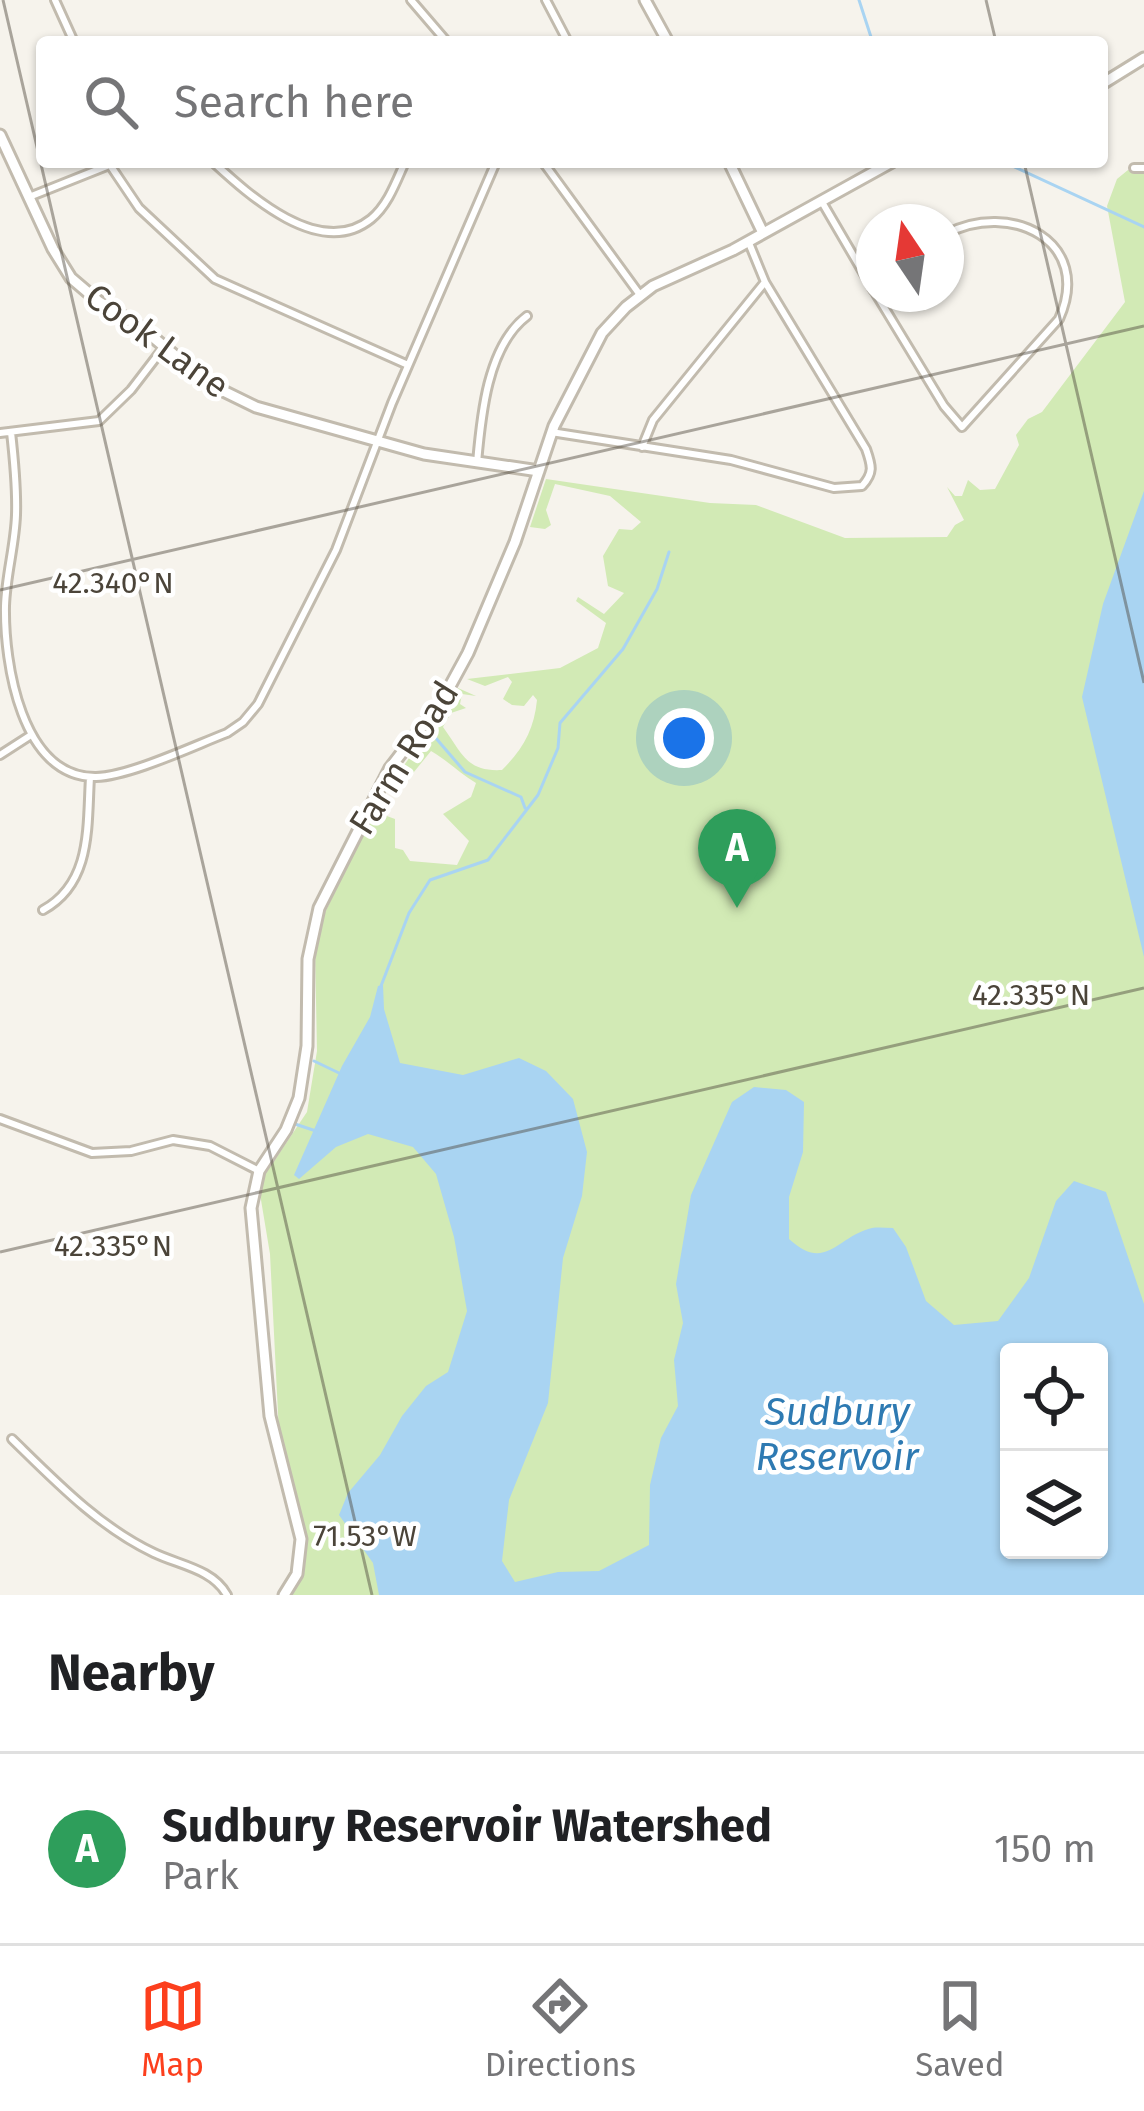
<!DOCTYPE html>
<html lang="en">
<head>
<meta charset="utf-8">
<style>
  :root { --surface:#fff; --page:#f6f6f6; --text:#202124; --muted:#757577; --line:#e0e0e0; --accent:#fc3f1d }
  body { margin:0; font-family:"Fira Sans",sans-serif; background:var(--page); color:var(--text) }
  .controls { position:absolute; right:36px; bottom:36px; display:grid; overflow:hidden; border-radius:12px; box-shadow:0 3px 9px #0004 }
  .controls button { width:108px; height:108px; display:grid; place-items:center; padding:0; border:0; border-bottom:3px solid var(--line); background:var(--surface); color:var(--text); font:60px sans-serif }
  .compass { position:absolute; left:856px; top:204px; width:108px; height:108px; border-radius:50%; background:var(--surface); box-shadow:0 3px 9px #0004; rotate:347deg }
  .you { position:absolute; left:684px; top:738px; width:42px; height:42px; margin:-30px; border:9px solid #fff; border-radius:50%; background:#1a73e8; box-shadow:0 0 0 18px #1a73e833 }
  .badge { display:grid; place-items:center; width:78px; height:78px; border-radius:50%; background:var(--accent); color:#fff; font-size:39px; font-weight:700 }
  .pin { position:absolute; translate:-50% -99px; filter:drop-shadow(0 3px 6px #0008) }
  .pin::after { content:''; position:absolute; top:63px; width:42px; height:36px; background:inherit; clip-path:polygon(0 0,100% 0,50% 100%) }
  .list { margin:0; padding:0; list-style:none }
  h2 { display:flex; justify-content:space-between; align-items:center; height:156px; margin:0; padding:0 48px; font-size:51px }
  h2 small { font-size:39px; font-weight:400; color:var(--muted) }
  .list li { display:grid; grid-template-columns:78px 1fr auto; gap:36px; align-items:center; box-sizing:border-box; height:192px; padding:0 48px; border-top:3px solid var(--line) }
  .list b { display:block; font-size:45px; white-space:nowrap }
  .list p { margin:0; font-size:39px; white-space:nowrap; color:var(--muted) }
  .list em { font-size:39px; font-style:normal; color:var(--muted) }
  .icon { flex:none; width:66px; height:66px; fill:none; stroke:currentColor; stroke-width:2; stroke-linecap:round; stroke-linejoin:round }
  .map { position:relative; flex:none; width:1144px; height:1595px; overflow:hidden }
  .search { position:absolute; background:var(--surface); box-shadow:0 3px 9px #0004; left:36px; right:36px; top:36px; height:132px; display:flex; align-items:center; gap:30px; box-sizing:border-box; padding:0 42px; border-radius:12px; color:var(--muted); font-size:45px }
  .sheet { height:348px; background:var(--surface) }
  nav { display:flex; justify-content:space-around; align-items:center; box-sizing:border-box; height:168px; border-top:3px solid var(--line); background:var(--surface); font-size:33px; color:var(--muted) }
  nav a { display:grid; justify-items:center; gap:6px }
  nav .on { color:var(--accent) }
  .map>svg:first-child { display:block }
  .green { fill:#d2eab5; fill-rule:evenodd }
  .water { fill:#a9d4f2; fill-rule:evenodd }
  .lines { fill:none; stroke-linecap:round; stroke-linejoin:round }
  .stream { stroke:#a9d4f2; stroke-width:3 }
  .minor-casing { stroke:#c2bbae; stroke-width:12 }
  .tertiary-casing { stroke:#c2bbae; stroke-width:15 }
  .minor { stroke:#fff; stroke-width:6 }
  .tertiary { stroke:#fff; stroke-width:9 }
  .ticks { fill:none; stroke:#4b4439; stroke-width:3; stroke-opacity:0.45 }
  .labels { text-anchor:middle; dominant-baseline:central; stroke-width:9; stroke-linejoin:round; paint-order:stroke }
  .street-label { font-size:36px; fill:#4b4439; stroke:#fff }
  .water-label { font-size:39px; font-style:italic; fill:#2e7ab2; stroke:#fff }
  .ticks-label { font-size:30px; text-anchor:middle; fill:#4b4439; stroke:#fff; stroke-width:9; stroke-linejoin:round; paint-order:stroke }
</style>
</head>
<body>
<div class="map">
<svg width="1144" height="1595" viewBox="0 0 1144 1595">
  <rect width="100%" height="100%" fill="#f6f3ec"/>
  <!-- green -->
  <path class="green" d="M1128,170L1144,171V1595H287L303,1565L298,1507L279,1433L270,1254L260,1194L264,1176L307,1112L317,1051L315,948L322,919L373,811L395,819V848L403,850L410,861L457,865L469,841L443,814L471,797L476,783C459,773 447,760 431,751L405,783L398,774L458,688L476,696L462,694L460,704L466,708L451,713L443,727C462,753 466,772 502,770C523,749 534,730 537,700L533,695L524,706L512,705L503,699L512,682L508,677L485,686L467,679L560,668L598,648L606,623L576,601L578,597L604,614L624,593L608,586L603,556L619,529L632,530L641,522L610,496L555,484L546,510L551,525L545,529L530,527L546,479L710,503L756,505L845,538L947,537L955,525L964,520L947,487L955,496H962L968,480L980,490L995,489L1019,445L1016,435L1028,419L1042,412L1125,302L1107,206L1117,179ZM1009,1352H1099V1550H1009Z"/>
  <!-- water -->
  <path class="water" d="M1144,491V957L1082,697L1103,604Z
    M383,985L384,1009L400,1063L463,1075L519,1058L546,1071L573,1099L587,1152L582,1196L563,1258L548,1403L509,1500L502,1561L515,1582L558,1572L599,1571L649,1545L650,1485L661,1438L678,1406L674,1360L683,1323L676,1284L691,1195L732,1102L754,1087L786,1090L804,1102L803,1152L789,1197V1239C826,1273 837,1236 872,1228C879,1227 886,1228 893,1228L906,1247L926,1301L954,1325L998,1321L1029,1278L1056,1201L1074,1181L1106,1192L1144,1304V1595H379L373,1563L339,1515L348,1493L380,1455L402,1416L426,1386L448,1372L467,1311L454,1237L436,1174L413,1147L368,1134L336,1147L299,1179L294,1175L342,1066L370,1017L378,986ZM1009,1352H1099V1550H1009Z"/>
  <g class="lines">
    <!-- stream -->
    <path class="stream" d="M859,0L871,37L877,42
      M1004,162L1144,227
      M428,729L465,772L521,797L525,808
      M381,986L409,913L430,880L488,860L538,795L558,748L560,723L623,649L657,589L669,552
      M314,1061L339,1073
      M295,1124L316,1131"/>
    <!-- minor casing -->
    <g class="minor-casing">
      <path id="minor" d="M55,0L74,42
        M411,0L447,42
        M546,0L568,42
        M180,42H204
        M213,162C249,195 320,260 371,219C388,205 396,182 405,162
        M543,162L640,295
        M110,165L139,208L215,279L408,365
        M1134,168H1144
        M29,197L117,162
        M822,202L874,291
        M876,294L944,406L962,427L1059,319C1094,241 1010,200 946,234
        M11,432C14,459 17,487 16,515C15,545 6,575 5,606C4,662 21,778 96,777C130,776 193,746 227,733L243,722L258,704L336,550L392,403L496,162
        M551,432L731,460L834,488L862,486C874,473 872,466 866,449L765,282L749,243
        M0,433L99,421L131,390L164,347
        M642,447L653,420L765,282
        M477,463C481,417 487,346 527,316
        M0,755L31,735
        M43,910C92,883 87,827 90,777
        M0,1119L92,1153L131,1151L173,1140L210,1146L259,1171
        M12,1439C55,1481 99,1527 154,1553C179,1565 213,1569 227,1595"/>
    </g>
    <!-- tertiary casing -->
    <g class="tertiary-casing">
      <path id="tertiary" d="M645,0L668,42
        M1102,84L1144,58
        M0,135L53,249L71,278L98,301L142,328L209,384L256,407L424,454L539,471
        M729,162L763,233
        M284,1595L297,1574L301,1539L270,1416L251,1208L259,1171L286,1130L299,1098L307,1046L308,959L319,908L390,768L443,699L468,653L515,542L554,426L602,333L626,307L653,286L733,250L892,162"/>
    </g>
    <!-- minor -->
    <use href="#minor" class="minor"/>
    <!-- tertiary -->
    <use href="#tertiary" class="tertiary"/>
  </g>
  <!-- ticks -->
  <path class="ticks" d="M3,0L372,1595M986,0L996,42M1024,162L1144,683M0,590L1144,326M0,1252L1144,988"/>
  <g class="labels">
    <!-- street labels -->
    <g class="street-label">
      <text transform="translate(157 341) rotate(36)">Cook Lane</text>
      <text transform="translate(404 758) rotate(-58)">Farm Road</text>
    </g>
    <!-- water labels -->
    <g class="water-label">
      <text x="837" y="1412">Sudbury<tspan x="837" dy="45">Reservoir</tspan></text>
    </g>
  </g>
  <g class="ticks-label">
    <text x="113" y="593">42.340°N</text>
    <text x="1031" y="1005">42.335°N</text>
    <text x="113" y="1256">42.335°N</text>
    <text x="365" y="1546">71.53°W</text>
  </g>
</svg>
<div class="controls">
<button><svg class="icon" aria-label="locate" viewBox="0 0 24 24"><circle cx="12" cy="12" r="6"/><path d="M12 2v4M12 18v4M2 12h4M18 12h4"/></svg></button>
<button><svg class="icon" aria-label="layers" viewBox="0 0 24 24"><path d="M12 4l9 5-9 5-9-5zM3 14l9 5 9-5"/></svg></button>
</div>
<svg class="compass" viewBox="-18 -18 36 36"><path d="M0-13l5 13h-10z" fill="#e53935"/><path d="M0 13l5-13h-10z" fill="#757577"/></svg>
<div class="you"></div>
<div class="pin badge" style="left:737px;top:908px;background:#2e9e5b">A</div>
<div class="search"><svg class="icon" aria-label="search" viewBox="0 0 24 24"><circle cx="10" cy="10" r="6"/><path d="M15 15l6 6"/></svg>Search here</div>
</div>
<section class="sheet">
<h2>Nearby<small></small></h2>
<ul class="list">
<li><span class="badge" style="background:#2e9e5b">A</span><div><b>Sudbury Reservoir Watershed</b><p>Park</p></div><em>150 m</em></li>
</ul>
</section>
<nav>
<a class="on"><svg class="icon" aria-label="map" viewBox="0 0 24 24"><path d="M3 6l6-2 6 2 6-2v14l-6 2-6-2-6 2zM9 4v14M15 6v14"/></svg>Map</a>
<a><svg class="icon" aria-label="directions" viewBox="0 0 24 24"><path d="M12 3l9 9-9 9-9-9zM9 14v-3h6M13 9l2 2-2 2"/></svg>Directions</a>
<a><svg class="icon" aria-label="saved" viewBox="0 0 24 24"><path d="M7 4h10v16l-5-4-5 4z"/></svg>Saved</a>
</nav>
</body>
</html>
